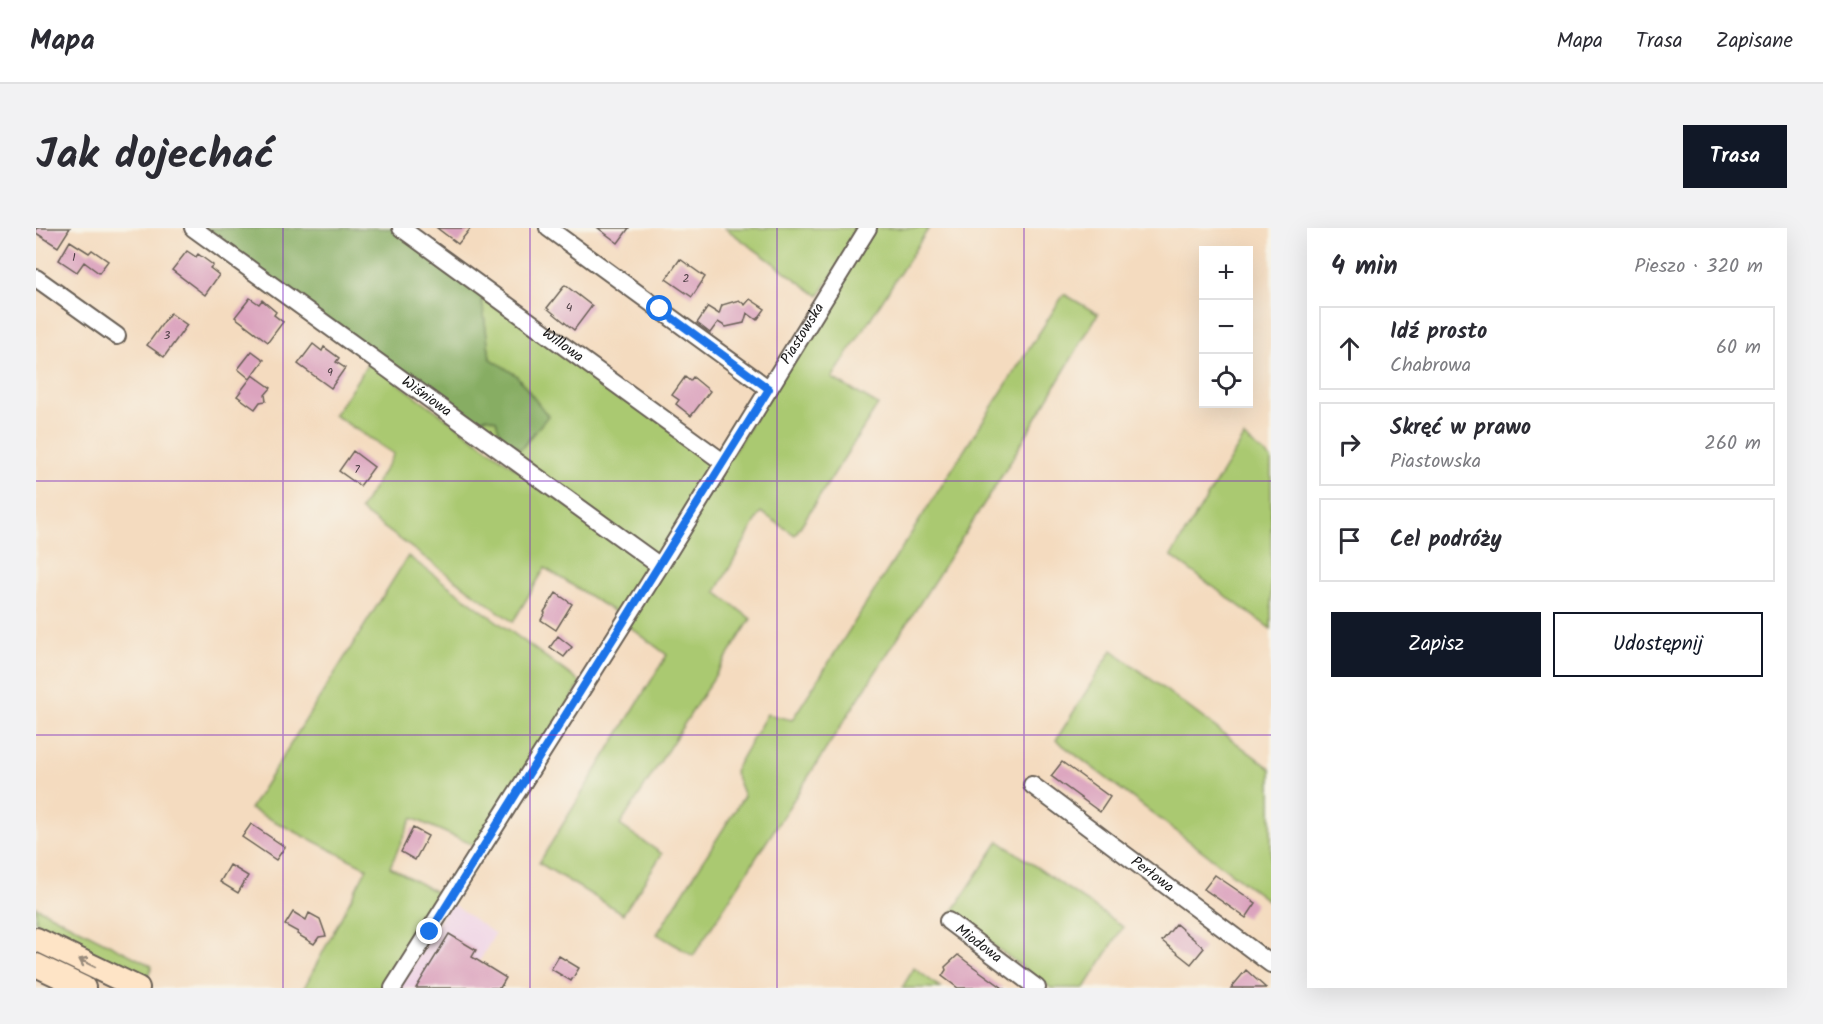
<!DOCTYPE html>
<html lang="pl">
<head>
<meta charset="utf-8">
<style>
  :root { --surface:#fff; --page:#f2f2f3; --text:#2b2b33; --muted:#7c7c81; --line:#e1e1e2; --accent:#111827 }
  body { margin:0; font-family:Kalam,sans-serif; background:var(--page); color:var(--text) }
  .controls { position:absolute; right:18px; top:18px; display:grid; overflow:hidden; border-radius:0px; box-shadow:0 6px 24px #0002 }
  .controls button { width:54px; height:54px; display:grid; place-items:center; padding:0; border:0; border-bottom:2px solid var(--line); background:var(--surface); color:var(--text); font:30px sans-serif }
  .stop { position:absolute; width:18px; height:18px; margin:-14px; border:4px solid #1a73e8; border-radius:50%; background:#fff }
  .stop.end { background:#1a73e8; border-color:#fff; box-shadow:0 2px 6px #0008 }
  .list { margin:0; padding:0; list-style:none }
  h2 { display:flex; justify-content:space-between; align-items:center; height:78px; margin:0; padding:0 24px; font-size:26px }
  h2 small { font-size:20px; font-weight:400; color:var(--muted) }
  .list li { display:grid; grid-template-columns:39px 1fr auto; gap:18px; align-items:center; box-sizing:border-box; height:84px; margin:0 12px 12px; padding:0 12px; border:2px solid var(--line); border-radius:0px }
  .list b { display:block; font-size:22px; white-space:nowrap }
  .list p { margin:0; font-size:20px; white-space:nowrap; color:var(--muted) }
  .list em { font-size:20px; font-style:normal; color:var(--muted) }
  .actions { display:flex; gap:12px; padding:18px 24px }
  .actions a { flex:1; padding:14px 0; border:2px solid var(--accent); border-radius:0px; text-align:center; font-size:21px; color:var(--accent) }
  .actions .main { background:var(--accent); color:#fff }
  .icon { flex:none; width:33px; height:33px; fill:none; stroke:currentColor; stroke-width:2; stroke-linecap:round; stroke-linejoin:round }
  .map { position:relative; flex:none; width:1235px; height:760px; overflow:hidden; border-radius:0px }
  header { display:flex; align-items:center; gap:36px; box-sizing:border-box; height:84px; padding:0 30px; background:var(--surface); border-bottom:2px solid var(--line) }
  header strong { font-size:28px }
  nav { display:flex; gap:33px; margin-inline-start:auto; font-size:21px }
  .intro { display:flex; align-items:center; justify-content:space-between; box-sizing:border-box; height:144px; padding:0 36px }
  h1 { margin:0; font-size:42px }
  .button { padding:15px 27px; border-radius:0px; background:var(--accent); color:#fff; font-size:21px; font-weight:700 }
  main { display:flex; gap:36px; padding:0 36px }
  aside { flex:1; background:var(--surface); border-radius:0px; box-shadow:0 6px 24px #0002 }
  .map>svg:first-child { display:block }
  .built { fill:#efd0e7 }
  .green { fill:#aac971; stroke:#637246; stroke-width:1.5 }
  .forest { fill:#87ad63; stroke:#526440; stroke-width:1.5 }
  .building { fill:#dba3be }
  .lines { fill:none; stroke-linecap:round; stroke-linejoin:round }
  .street-casing { stroke:#685f55; stroke-width:20 }
  .secondary-casing { stroke:#685f55; stroke-width:26 }
  .street { stroke:#fff; stroke-width:16 }
  .secondary { stroke:#fee4c6; stroke-width:22 }
  .oneway { stroke:#988a7a }
  .route { stroke:#1a73e8; stroke-width:8 }
  .grid { fill:none; stroke:#7b2cbf; stroke-width:1.5; stroke-opacity:0.55 }
  .labels { text-anchor:middle; dominant-baseline:central; stroke-width:5; stroke-linejoin:round; paint-order:stroke }
  .number-label { font-size:12px; fill:#4c3e44 }
  .street-label { font-size:15px; fill:#1c1c1c; stroke:#f7f3e8 }
</style>
</head>
<body>
<header>
<strong>Mapa</strong>
<nav><a>Mapa</a><a>Trasa</a><a>Zapisane</a></nav>
</header>
<div class="intro"><h1>Jak dojechać</h1><a class="button">Trasa</a></div>
<main>
<div class="map">
<svg width="1235" height="760" viewBox="0 0 1235 760">
  <rect width="100%" height="100%" fill="#f7f3e8"/>
  <filter id="ink" filterUnits="userSpaceOnUse"><feTurbulence type="fractalNoise" baseFrequency=".0167" numOctaves="2"/><feDisplacementMap in="SourceGraphic" scale="12" xChannelSelector="R" yChannelSelector="G"/><feConvolveMatrix kernelMatrix="1 2 1 2 8 2 1 2 1" color-interpolation-filters="sRGB"/></filter>
  <filter id="wash" filterUnits="userSpaceOnUse"><feTurbulence type="fractalNoise" baseFrequency=".008" numOctaves="4" result="noise"/><feDisplacementMap in="SourceGraphic" scale="24" xChannelSelector="R" yChannelSelector="G"/><feGaussianBlur stdDeviation="1.35" result="paint"/><feColorMatrix in="noise" values="0 0 0 0 0 0 0 0 0 0 0 0 0 0 0 0 0 1.4 0 .05"/><feComposite in="paint" operator="in"/></filter>
  <g filter="url(#wash)">
    <rect width="100%" height="100%" fill="#f4dbbf"/>
    <!-- built -->
    <path class="built" d="M415,675L459,706L428,760H361Z"/>
    <!-- green -->
    <path class="green" d="M689,0H827L783,68Z
      M837,0H893L796,150L842,177L759,307L725,284L680,364L715,391L584,597L626,626L587,686L503,635L631,427L590,396Z
      M445,66L683,235L623,333L433,196L451,189L461,192L481,148L454,130Z
      M1028,66L1062,86L967,246L657,728L621,706L708,568L698,543L731,486L756,492Z
      M333,134L617,340L585,388L509,340L477,394L324,282L358,226L298,187Z
      M1208,209L1235,231V401L1135,328Z
      M372,328L545,455L442,619L376,590L354,639L411,670L352,760H268L331,640L214,581Z
      M1076,422L1235,541V675L1020,512Z
      M963,613L1087,699L1049,760H1015L915,686Z
      M0,679L116,738L110,752L0,694Z
      M878,740L905,760H866Z"/>
    <!-- forest -->
    <path class="forest" d="M164,0H358L445,66L454,130L481,148L512,188L485,221L465,210L460,192L451,189L433,196Z"/>
    <g id="blocks">
      <!-- building -->
      <path class="building" d="M0,0H34L22,19L0,5Z
        M401,0H435L422,16Z
        M562,0H593L582,15Z
        M34,13L53,25L56,22L72,33L63,45L48,34L41,44L23,32Z
        M151,23L160,29L162,26L177,37L174,40L183,47L169,67L136,42Z
        M644,31L669,49L656,69L630,51Z
        M529,57L556,78L538,102L511,80Z
        M214,70L223,76L226,72L240,84L238,87L247,94L232,114L199,89Z
        M714,71L729,81L721,92L711,85L708,95L690,99L682,94L674,105L661,95L672,79L683,86L686,77L703,72L709,77Z
        M134,85L151,97L128,129L111,117Z
        M277,116L286,123L288,119L303,130L300,134L309,140L295,160L262,136Z
        M216,123L228,132L214,151L202,141Z
        M217,147L235,160L229,167L230,173L224,174L219,181L201,168Z
        M649,149L654,153L657,149L674,163L655,188L640,176L643,172L636,167Z
        M317,223L338,239L324,258L303,243Z
        M520,365L536,376L520,402L505,392L509,385L508,384Z
        M522,408L536,419L528,429L514,419Z
        M1026,534L1074,569L1064,584L1015,548Z
        M215,596L249,619L240,632L206,609Z
        M377,600L392,608L379,632L365,624Z
        M194,637L212,648L202,665L184,654Z
        M1179,647L1220,675L1210,690L1168,661Z
        M257,684L270,692L273,685L284,691L290,708L283,709L278,716L261,706L262,704L249,697Z
        M1140,696L1168,720L1155,736L1126,713Z
        M413,706L440,722L436,729L470,750L464,760H380Z
        M922,727L935,737L967,760H922L906,748L910,742L909,739Z
        M523,728L543,740L535,753L515,741Z
        M1210,742L1221,752L1230,760H1195Z"/>
    </g>
  </g>
  <g filter="url(#ink)">
    <use href="#blocks" fill-opacity="0" stroke="#685f55" stroke-width="1.5"/>
    <g class="lines">
      <!-- street casing -->
      <g class="street-casing">
        <g id="street">
          <path id="s1" d="M157,0L624,338"/>
          <path id="s2" d="M365,0L687,234"/>
          <path d="M512,0L733,161"/>
          <path d="M0,50L81,108"/>
          <path id="s3" d="M996,557L1235,736"/>
          <path id="s4" d="M912,693L1001,760"/>
          <path id="s5" d="M357,760L624,338L832,0"/>
        </g>
      </g>
      <!-- secondary casing -->
      <g class="secondary-casing">
        <path id="secondary" d="M0,711L102,760
          M0,737L48,760"/>
      </g>
      <!-- street -->
      <use href="#street" class="street"/>
      <!-- secondary -->
      <use href="#secondary" class="secondary"/>
    </g>
    <!-- one-way arrows -->
    <defs><path id="oneway-shaft" d="M-6 0H5M1.5-3L5.5 0L1.5 3" fill="none" stroke-width="1.6" stroke-linecap="round" stroke-linejoin="round" transform="scale(1.5)"/></defs>
    <use class="oneway" href="#oneway-shaft" transform="translate(51 735) rotate(-154)"/>
  </g>
  <g class="lines" filter="url(#ink)">
    <!-- route -->
    <path class="route" d="M394,704L733,161L624,81"/>
  </g>
  <!-- grid -->
  <path class="grid" d="M247,0V760M494,0V760M741,0V760M988,0V760M0,253H1235M0,507H1235"/>
  <g class="labels">
    <!-- number labels -->
    <g class="number-label">
      <text x="38" y="29">1</text>
      <text x="650" y="50">2</text>
      <text x="533" y="79">4</text>
      <text x="131" y="107">3</text>
      <text x="294" y="144">9</text>
      <text x="321" y="241">7</text>
    </g>
    <!-- street labels -->
    <g class="street-label">
      <text stroke="none"><textPath href="#s5" startOffset="772">Piastowska</textPath></text>
      <text stroke="none"><textPath href="#s2" startOffset="200">Willowa</textPath></text>
      <text stroke="none"><textPath href="#s1" startOffset="288">Wiśniowa</textPath></text>
      <text stroke="none"><textPath href="#s3" startOffset="150">Perłowa</textPath></text>
      <text stroke="none"><textPath href="#s4" startOffset="38">Miodowa</textPath></text>
    </g>
  </g>
</svg>
<div class="controls">
<button>+</button>
<button>−</button>
<button><svg class="icon" aria-label="locate" viewBox="0 0 24 24"><circle cx="12" cy="12" r="6"/><path d="M12 2v4M12 18v4M2 12h4M18 12h4"/></svg></button>
</div>
<div class="stop" style="left:624px;top:81px"></div>
<div class="stop end" style="left:394px;top:704px"></div>
</div>
<aside>
<h2>4 min<small>Pieszo · 320 m</small></h2>
<ul class="list">
<li><svg class="icon" aria-label="ahead" viewBox="0 0 24 24"><path d="M12 20V5M6 11l6-6 6 6"/></svg><div><b>Idź prosto</b><p>Chabrowa</p></div><em>60 m</em></li>
<li><svg class="icon" aria-label="right" viewBox="0 0 24 24"><path d="M7 20v-9h11M14 6l5 5-5 5"/></svg><div><b>Skręć w prawo</b><p>Piastowska</p></div><em>260 m</em></li>
<li><svg class="icon" aria-label="arrive" viewBox="0 0 24 24"><path d="M6 21V4h12l-3 4 3 4H6"/></svg><div><b>Cel podróży</b></div></li>
</ul>
<div class="actions"><a class="main">Zapisz</a><a>Udostępnij</a></div>
</aside>
</main>
</body>
</html>
